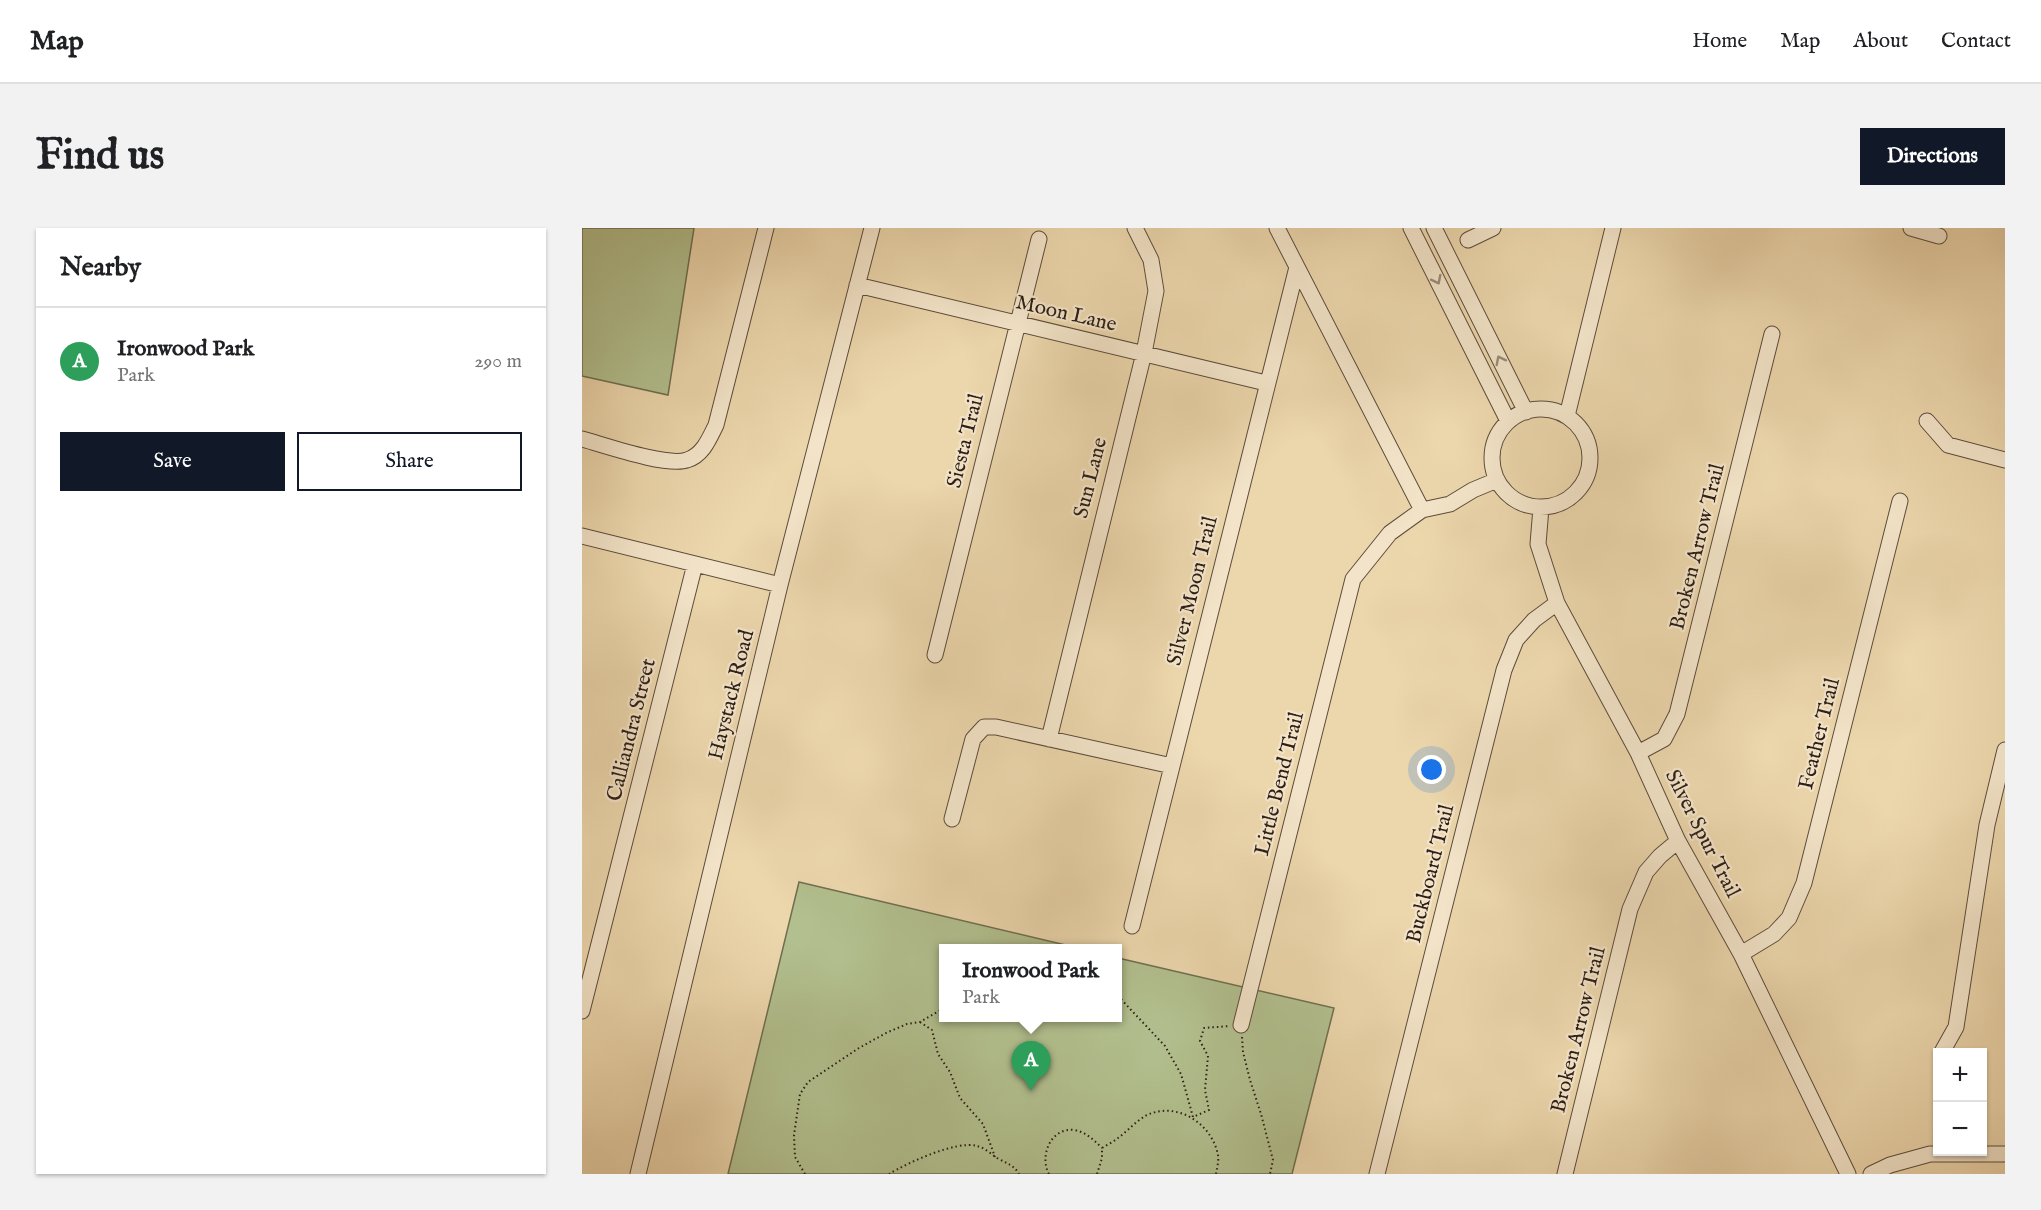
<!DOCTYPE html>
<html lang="en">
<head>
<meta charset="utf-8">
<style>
  :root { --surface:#fff; --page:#f2f2f2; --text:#202124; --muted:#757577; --line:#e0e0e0; --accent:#111827 }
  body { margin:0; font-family:"IM FELL English",serif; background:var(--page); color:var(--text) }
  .controls { position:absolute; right:18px; bottom:18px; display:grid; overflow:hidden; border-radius:0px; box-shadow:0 2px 4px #0004 }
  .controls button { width:54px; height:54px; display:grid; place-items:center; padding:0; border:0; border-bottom:2px solid var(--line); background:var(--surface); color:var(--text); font:30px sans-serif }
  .you { position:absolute; left:850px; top:542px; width:21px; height:21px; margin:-15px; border:4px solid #fff; border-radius:50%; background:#1a73e8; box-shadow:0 0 0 9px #1a73e833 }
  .badge { display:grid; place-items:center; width:39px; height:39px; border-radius:50%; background:var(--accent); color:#fff; font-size:20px; font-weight:700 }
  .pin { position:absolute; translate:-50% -50px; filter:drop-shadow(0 2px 3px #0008) }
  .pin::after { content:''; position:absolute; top:32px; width:21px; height:18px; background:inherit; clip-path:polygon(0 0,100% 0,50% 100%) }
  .popup { position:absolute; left:357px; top:716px; width:183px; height:78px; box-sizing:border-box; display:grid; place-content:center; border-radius:0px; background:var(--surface); filter:drop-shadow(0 2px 4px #0005); font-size:20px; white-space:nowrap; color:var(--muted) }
  .popup b { font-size:22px; color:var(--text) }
  .popup::after { content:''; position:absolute; left:50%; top:100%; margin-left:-12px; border:12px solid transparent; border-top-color:var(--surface) }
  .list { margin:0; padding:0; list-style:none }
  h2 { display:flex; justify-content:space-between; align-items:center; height:78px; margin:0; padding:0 24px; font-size:26px }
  h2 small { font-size:20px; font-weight:400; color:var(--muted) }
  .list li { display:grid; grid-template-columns:39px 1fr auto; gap:18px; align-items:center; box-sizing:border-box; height:108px; padding:0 24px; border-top:2px solid var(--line) }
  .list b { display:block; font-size:22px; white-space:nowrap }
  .list p { margin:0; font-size:20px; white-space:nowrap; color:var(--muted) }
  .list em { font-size:20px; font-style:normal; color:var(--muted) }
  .actions { display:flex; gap:12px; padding:18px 24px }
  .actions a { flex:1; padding:14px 0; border:2px solid var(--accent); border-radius:0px; text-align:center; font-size:21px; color:var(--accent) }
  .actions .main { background:var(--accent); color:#fff }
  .map { position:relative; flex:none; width:1423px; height:946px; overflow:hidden; border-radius:0px }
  header { display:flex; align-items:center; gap:36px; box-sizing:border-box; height:84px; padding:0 30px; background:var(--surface); border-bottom:2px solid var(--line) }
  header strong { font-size:28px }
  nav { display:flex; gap:33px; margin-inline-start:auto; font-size:21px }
  .intro { display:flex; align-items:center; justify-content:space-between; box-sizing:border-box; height:144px; padding:0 36px }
  h1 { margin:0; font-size:42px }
  .button { padding:15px 27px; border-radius:0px; background:var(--accent); color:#fff; font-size:21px; font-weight:700 }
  main { display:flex; gap:36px; padding:0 36px }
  aside { flex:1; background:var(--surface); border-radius:0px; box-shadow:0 2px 4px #0004 }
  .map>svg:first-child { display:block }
  .green { fill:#b2bf8e; stroke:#6f6e52; stroke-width:1.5 }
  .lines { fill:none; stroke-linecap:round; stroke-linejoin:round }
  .minor-casing { stroke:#5c4c3c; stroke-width:17 }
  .path { stroke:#2c1e17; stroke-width:2; stroke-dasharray:1.5 3; stroke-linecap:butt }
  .minor { stroke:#f3e4c9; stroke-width:15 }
  .oneway { stroke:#998b79 }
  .labels { text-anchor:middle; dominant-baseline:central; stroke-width:4.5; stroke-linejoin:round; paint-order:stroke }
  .street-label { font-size:21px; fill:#2c1e17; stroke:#f3e4c9 }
</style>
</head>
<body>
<header>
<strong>Map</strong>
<nav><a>Home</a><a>Map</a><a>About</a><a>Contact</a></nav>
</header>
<div class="intro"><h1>Find us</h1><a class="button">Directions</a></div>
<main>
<aside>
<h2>Nearby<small></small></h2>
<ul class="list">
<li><span class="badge" style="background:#2e9e5b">A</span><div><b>Ironwood Park</b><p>Park</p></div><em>290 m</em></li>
</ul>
<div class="actions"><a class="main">Save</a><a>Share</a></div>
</aside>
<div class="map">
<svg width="1423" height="946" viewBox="0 0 1423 946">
  <rect width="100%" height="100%" fill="#ecd6ac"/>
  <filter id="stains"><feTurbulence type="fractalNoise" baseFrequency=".00333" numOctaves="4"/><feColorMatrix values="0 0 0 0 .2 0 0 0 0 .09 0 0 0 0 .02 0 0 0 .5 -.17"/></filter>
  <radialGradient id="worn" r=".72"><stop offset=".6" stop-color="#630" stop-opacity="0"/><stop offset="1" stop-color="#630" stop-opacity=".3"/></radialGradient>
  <!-- green -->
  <path class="green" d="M0,0H112L86,167L0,148Z
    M217,654L496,720H362V790H536V730L752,780L710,946H146Z"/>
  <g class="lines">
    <!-- minor casing -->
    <g class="minor-casing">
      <path id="minor" d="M695,0L840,282
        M829,0L926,193
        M852,0L944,184
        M1329,0L1357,8
        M886,12L911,0
        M275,57L684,155
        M910 230a49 49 0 1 1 98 0a49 49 0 1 1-98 0Z
        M985,188L1031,0
        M1345,193L1366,217L1423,232
        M0,211C22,217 85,239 105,232C121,227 127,211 134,197L184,0
        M959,280L956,316L975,375L1056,525L1096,613L1159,726L1266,946
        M0,308L198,357
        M353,427L457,11
        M467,511L562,125L574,63L569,32L553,0
        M1056,525L1082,511L1095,486L1190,106
        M370,591L391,511L402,499H414L590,538
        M550,698L715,39
        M1159,726L1192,706L1207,690L1222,655L1318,273
        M0,783L113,336
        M659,797L771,351L808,305L840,282L868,276L891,262L915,252
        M1360,824L1374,799L1405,597L1423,522
        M56,946L198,357L290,0
        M795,946L922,442L934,412L952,392L975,375
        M983,946L1048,681L1064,644L1078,628L1096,613
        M1289,946L1308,937L1348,926H1423"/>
    </g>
    <!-- path -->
    <path class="path" d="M536,768L583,818L599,846L611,889L627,882L623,862L626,828L618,813L622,800L648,798
      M338,794L350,802L356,826L368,844L378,870L401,896L413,929
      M660,809L661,824L668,852L679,886L691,932L688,946
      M223,946L213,929L212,907L218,866L226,854L277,820L304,805L325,796L338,794L362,780
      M307,946C325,935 375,912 395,918C403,920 409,926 415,930C424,935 432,937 437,946
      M467,946C457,928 469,899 492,902C504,904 512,912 520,920
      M515,946L520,930V920C525,917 531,914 536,910C546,903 555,892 565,887C596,873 630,896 636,927C637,933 635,940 634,946"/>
    <!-- minor -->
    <use href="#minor" class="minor"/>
  </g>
  <!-- one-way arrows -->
  <defs><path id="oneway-chevron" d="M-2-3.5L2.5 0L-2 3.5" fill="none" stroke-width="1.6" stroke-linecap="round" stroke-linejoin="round" transform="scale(1.5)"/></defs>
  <g class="oneway">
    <use href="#oneway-chevron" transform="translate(855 52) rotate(63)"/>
    <use href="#oneway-chevron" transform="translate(918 132) rotate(-117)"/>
  </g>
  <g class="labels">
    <!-- street labels -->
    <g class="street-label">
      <text transform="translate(484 86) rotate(13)">Moon Lane</text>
      <text transform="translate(384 213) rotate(-76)">Siesta Trail</text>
      <text transform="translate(509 250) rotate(-76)">Sun Lane</text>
      <text transform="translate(1116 319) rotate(-76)">Broken Arrow Trail</text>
      <text transform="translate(611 363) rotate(-76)">Silver Moon Trail</text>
      <text transform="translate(150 467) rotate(-76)">Haystack Road</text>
      <text transform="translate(50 502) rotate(-76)">Calliandra Street</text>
      <text transform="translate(1238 506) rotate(-76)">Feather Trail</text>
      <text transform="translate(698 556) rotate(-76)">Little Bend Trail</text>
      <text transform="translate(1120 606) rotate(63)">Silver Spur Trail</text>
      <text transform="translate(849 646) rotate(-76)">Buckboard Trail</text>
      <text transform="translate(997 802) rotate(-76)">Broken Arrow Trail</text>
    </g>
  </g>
  <rect width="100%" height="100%" filter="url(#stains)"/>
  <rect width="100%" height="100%" fill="url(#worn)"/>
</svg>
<div class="controls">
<button>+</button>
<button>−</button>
</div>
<div class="you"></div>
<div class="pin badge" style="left:449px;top:863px;background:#2e9e5b">A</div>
<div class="popup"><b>Ironwood Park</b>Park</div>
</div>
</main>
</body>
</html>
